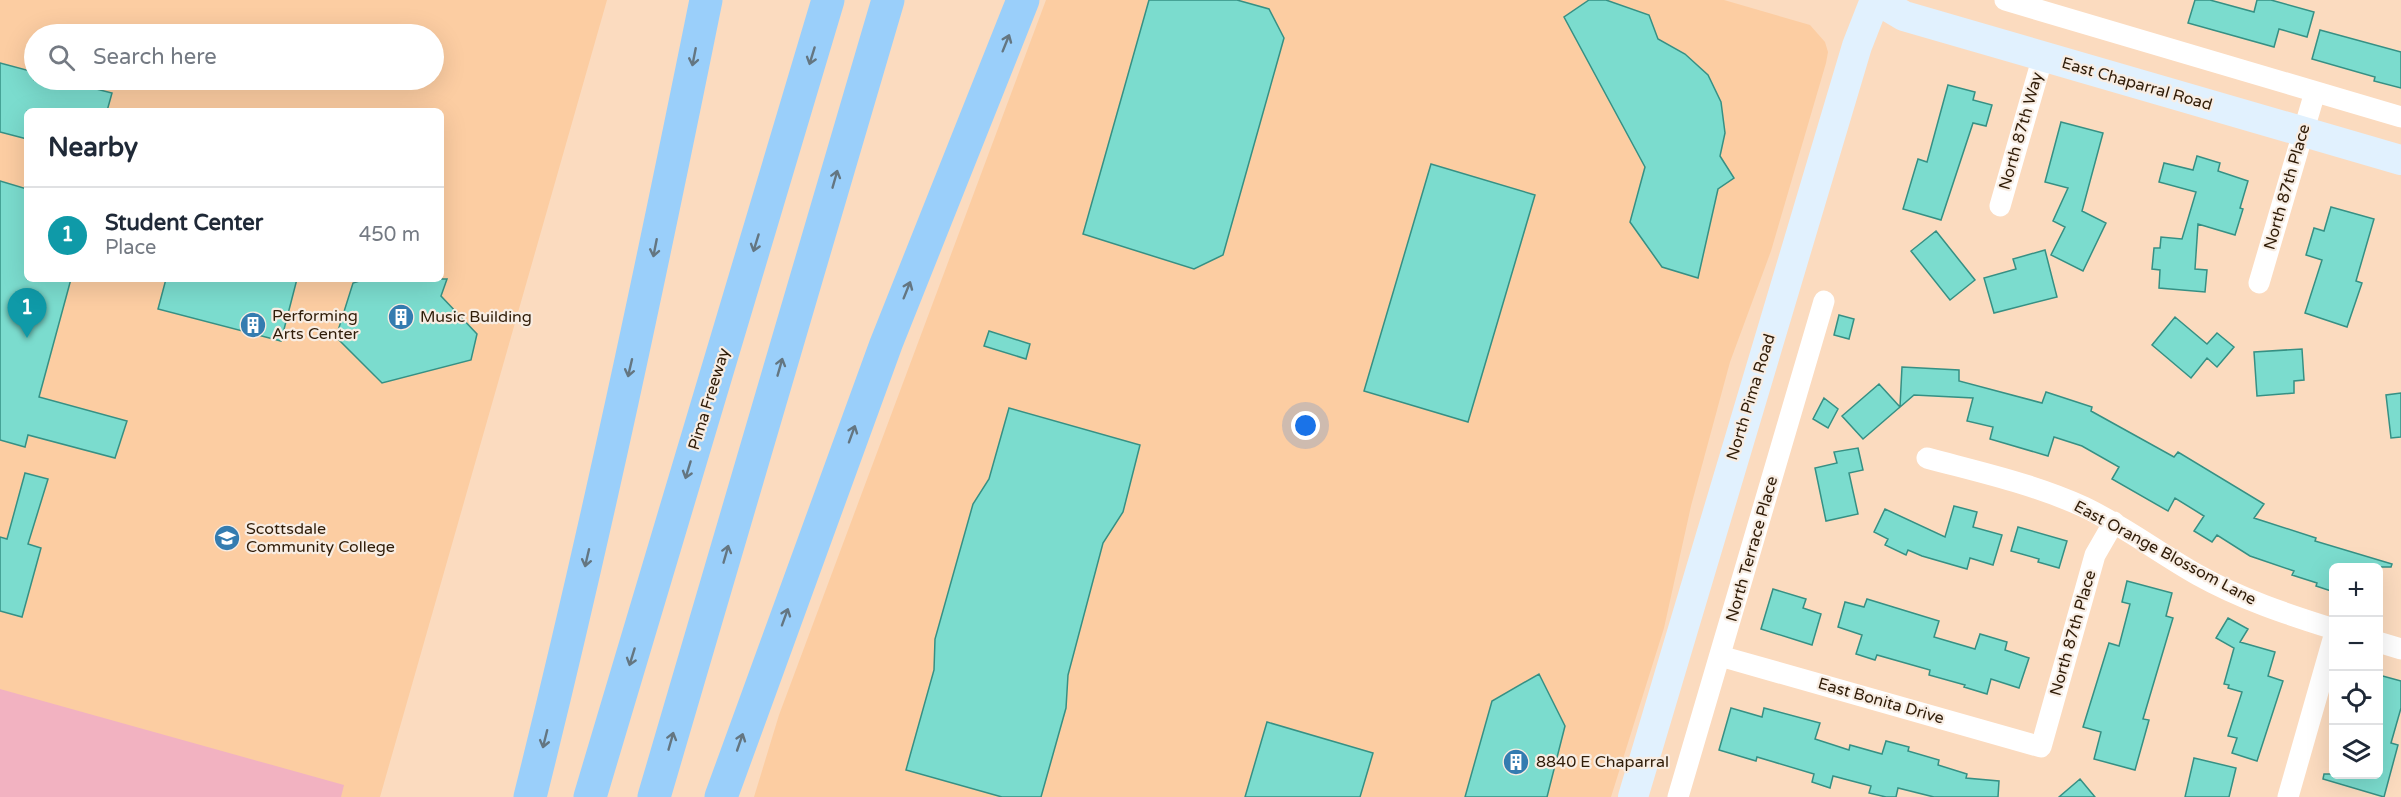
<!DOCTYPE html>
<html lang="en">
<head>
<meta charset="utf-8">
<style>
  :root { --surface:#fff; --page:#f2f2f3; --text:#1f2937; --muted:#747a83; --line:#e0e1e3; --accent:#111827 }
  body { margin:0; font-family:"Varela Round",sans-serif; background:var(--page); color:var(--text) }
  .controls { position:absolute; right:18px; bottom:18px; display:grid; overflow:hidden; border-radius:9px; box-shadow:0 6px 24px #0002 }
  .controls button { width:54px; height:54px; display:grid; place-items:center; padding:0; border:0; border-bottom:2px solid var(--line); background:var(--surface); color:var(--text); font:30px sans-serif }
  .you { position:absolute; left:1306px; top:426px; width:21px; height:21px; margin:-15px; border:4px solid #fff; border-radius:50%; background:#1a73e8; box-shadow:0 0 0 9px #1a73e833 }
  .badge { display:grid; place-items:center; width:39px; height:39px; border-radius:50%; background:var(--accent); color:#fff; font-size:20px; font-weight:700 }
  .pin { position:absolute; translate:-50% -50px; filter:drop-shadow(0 2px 3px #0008) }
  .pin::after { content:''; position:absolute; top:32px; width:21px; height:18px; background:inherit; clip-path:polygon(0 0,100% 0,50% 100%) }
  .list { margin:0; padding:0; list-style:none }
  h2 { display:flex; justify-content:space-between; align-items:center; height:78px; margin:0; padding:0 24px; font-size:26px }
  h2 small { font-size:20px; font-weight:400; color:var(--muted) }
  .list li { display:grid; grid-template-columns:39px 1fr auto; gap:18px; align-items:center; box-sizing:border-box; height:96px; padding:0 24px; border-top:2px solid var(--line) }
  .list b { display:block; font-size:22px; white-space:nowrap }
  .list p { margin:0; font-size:20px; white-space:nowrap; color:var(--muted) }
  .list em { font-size:20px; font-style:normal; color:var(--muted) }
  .icon { flex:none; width:33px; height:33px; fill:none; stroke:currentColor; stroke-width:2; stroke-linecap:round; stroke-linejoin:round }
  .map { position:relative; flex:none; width:2401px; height:797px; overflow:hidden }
  .search { position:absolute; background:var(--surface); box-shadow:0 6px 24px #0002; left:24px; top:24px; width:420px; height:66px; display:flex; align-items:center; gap:15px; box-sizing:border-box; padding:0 21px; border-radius:33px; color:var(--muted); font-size:22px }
  .panel { position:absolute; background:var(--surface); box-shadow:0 6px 24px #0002; left:24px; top:108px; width:420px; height:174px; border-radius:9px }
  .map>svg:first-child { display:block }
  .built { fill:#fccda2; fill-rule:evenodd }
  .green { fill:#f2b2c1 }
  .building { fill:#7bdcce; stroke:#369084; stroke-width:1.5 }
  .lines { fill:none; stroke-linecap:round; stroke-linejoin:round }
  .street { stroke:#fff; stroke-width:21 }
  .secondary { stroke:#e1f1fe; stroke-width:30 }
  .highway { stroke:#9acffa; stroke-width:33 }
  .oneway { stroke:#647681 }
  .labels { text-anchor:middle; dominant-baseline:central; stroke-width:4.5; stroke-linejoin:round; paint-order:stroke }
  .street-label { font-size:16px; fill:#2f1c08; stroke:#f8ede3 }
  .poi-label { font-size:16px; fill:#2f1c08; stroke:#f8ede3; text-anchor:start }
</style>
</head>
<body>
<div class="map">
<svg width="2401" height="797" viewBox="0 0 2401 797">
  <rect width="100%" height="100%" fill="#fbdbbf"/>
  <!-- built -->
  <path class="built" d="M0,0H607L380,797H0ZM34,34H434V80H34ZM27,111H441V279H27Z
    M1046,0H1724L1810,25L1825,42L1828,52L1826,63L1771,251L1730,362L1691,506L1664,628L1611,797H754L779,715Z"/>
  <!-- green -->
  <path class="green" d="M0,689L344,785L341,797H0Z"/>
  <!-- building -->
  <path class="building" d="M1149,0H1237L1269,9L1284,38L1223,255L1194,269L1083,234Z
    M1589,0H1606L1649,15L1658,39L1685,54L1708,75L1721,102L1725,133L1720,156L1734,178L1718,189L1698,278L1662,267L1630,222L1645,167L1564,17Z
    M2195,0H2210L2254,12L2257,0H2271L2314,12L2307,37L2279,29L2274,47L2188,23Z
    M2320,30L2401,52V88L2374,81L2375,77L2312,59Z
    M0,63L34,72V80H61L112,93L107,111H27V139L0,132Z
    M1948,85L1975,92L1973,100L1992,105L1986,126L1973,123L1941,220L1903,209L1918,159L1927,162Z
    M2061,122L2103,133L2082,211L2106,223L2083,271L2051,255L2065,227L2053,221L2068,188L2045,182Z
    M2197,156L2220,163L2218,171L2248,181L2240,208L2243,209L2235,235L2198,224L2195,269L2207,270L2205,292L2159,288L2160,270L2152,269L2154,248H2160L2161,237L2182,239L2196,192L2159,182L2164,163L2193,170Z
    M1431,164L1535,195L1468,422L1364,391Z
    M0,181L27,189V279H71L39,397L127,421L115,458L28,435L25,447L0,440Z
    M2331,207L2374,219L2356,281L2362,283L2347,327L2305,313L2322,260L2306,255L2314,228L2324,231Z
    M1936,231L1975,280L1950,300L1911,251Z
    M2045,250L2057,297L1994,313L1984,278L2016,269L2013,259Z
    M166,279H297L281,341L158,309Z
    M366,279H447L441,296L477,334L471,360L382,383L336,337L353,283Z
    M1839,315L1854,319L1849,339L1834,335Z
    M2175,317L2207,344L2217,333L2234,347L2217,367L2207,358L2191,378L2152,345Z
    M989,331L1030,344L1026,359L984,346Z
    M2302,349L2304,380L2294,381V393L2257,396L2254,352Z
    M1902,367L1959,370V381L2042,403L2046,392L2092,407L2091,411L2174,457L2178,452L2264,504L2254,518L2316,538L2315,541L2392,564L2391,567H2334V592L2316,586L2317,583L2292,575L2294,571L2250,556L2217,535L2212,542L2194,531L2204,516L2175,498L2168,511L2112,479L2119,467L2082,446L2054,437L2048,456L1990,439L1993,427L1967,421L1973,398L1914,395L1900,407Z
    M1879,384L1900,407L1863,439L1842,416Z
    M2401,393V437L2391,438L2386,395Z
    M1824,398L1838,409L1828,428L1813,419Z
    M1009,408L1140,445L1123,512L1103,543L1068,675L1066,708L1041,797H1002L906,770L934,670L935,639L973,504L989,479Z
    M1858,448L1863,470L1849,473L1858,514L1826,521L1815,468L1837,463L1834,452Z
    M25,473L48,479L28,544L41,548L22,617L0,611V537L7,539Z
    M1954,506L1977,512L1973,527L2002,535L1993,565L1970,558L1967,569L1922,556L1908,550L1906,555L1885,545L1888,539L1874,532L1885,509L1945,537Z
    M2018,527L2067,541L2059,568L2038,562L2039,559L2011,551Z
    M2127,581L2172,593L2166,616L2173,618L2143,719L2149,720L2135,770L2094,759L2101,732L2083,727L2109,643L2119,646L2130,604L2122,602Z
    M1773,589L1806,599L1803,608L1821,614L1812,645L1761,629Z
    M1867,599L1939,621L1934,637L1975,649L1980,634L2007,642L2005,650L2029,658L2019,688L1991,679L1987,694L1964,687L1965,685L1929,675L1930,670L1877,655L1875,660L1856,654L1862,635L1838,627L1845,602L1864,607Z
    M2228,618L2248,629L2240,642L2275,652L2268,676L2283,681L2257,761L2232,753L2237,738L2228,736L2242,692L2228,688L2229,685L2224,684L2234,648L2216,638Z
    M1539,674L1565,726L1547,797H1465L1492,701Z
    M2379,675L2401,681V708L2391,743L2398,745L2384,797L2323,779L2324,774H2379Z
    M1731,708L1762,717L1764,708L1820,723L1815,739L1849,750L1850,745L1882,754L1886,741L1909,747L1908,751L1939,760L1938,765L1967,774L1966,778L1999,781L1998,797H1934L1898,788L1896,797H1886L1869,793L1871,786L1833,776L1830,788L1812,782L1814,774L1757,757L1756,761L1719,750Z
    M1267,722L1373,753L1360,797H1245Z
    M2194,758L2236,768L2229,797H2185Z
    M2080,779L2095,797H2059Z"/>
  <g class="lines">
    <!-- street -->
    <path class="street" d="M2005,0L2401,117
      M2000,206L2043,56
      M2259,283L2315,92
      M1927,458C1979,472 2034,484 2084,507C2124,526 2159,553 2198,575C2241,599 2286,614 2334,629
      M2378,642L2401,649
      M1720,656L2041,747L2095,555L2114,522
      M1678,797L1824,301
      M2288,797L2334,636"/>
    <!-- secondary -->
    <path class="secondary" d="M1877,0L1904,16L2401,160
      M1633,797L1857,46L1875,0"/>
    <!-- highway -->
    <path class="highway" d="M530,797C596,533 652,267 706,0
      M590,797L828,0
      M654,797L888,0
      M721,797L886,344L1023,0"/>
  </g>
  <!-- one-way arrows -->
  <defs><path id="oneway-shaft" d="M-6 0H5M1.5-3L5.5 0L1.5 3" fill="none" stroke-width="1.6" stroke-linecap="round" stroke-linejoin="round" transform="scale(1.5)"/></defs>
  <g class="oneway">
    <use href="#oneway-shaft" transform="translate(1006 43) rotate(-68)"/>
    <use href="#oneway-shaft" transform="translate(812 56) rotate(107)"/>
    <use href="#oneway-shaft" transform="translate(694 57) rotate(101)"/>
    <use href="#oneway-shaft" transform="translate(835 179) rotate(-74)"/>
    <use href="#oneway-shaft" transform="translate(756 243) rotate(107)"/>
    <use href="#oneway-shaft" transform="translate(655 248) rotate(101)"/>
    <use href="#oneway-shaft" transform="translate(907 290) rotate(-68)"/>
    <use href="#oneway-shaft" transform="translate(780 367) rotate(-74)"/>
    <use href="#oneway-shaft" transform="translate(630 368) rotate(103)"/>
    <use href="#oneway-shaft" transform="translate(852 434) rotate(-70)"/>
    <use href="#oneway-shaft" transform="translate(688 470) rotate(107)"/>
    <use href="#oneway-shaft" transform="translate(726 554) rotate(-74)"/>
    <use href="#oneway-shaft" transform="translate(587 558) rotate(103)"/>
    <use href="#oneway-shaft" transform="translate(785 617) rotate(-70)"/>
    <use href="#oneway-shaft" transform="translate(632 657) rotate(107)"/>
    <use href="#oneway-shaft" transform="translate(545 739) rotate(104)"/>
    <use href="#oneway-shaft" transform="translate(671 741) rotate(-74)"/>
    <use href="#oneway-shaft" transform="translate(740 742) rotate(-71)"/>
  </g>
  <!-- icons -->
  <defs>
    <g id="building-disc" transform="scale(1.35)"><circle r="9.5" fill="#347cb0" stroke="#f8ede3"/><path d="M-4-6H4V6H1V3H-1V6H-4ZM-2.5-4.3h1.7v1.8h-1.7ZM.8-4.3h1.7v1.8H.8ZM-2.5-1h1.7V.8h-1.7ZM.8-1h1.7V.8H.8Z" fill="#fff"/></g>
    <g id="university-disc" transform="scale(1.35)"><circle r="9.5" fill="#347cb0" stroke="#f8ede3"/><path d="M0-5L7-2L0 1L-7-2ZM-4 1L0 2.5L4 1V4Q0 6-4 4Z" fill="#fff"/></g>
  </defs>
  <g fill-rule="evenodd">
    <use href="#building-disc" x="401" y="317"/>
    <use href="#building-disc" x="253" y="325"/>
    <use href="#university-disc" x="227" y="538"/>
    <use href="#building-disc" x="1516" y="762"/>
  </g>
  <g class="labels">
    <!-- street labels -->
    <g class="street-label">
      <text transform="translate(2137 84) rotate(16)">East Chaparral Road</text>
      <text transform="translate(2021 131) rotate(-74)">North 87th Way</text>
      <text transform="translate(2287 187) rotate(-74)">North 87th Place</text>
      <text transform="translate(1751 397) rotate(-73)">North Pima Road</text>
      <text transform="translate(709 399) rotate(-73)">Pima Freeway</text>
      <text transform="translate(1752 549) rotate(-74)">North Terrace Place</text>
      <text transform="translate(2165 553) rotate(28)">East Orange Blossom Lane</text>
      <text transform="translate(2073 633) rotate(-74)">North 87th Place</text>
      <text transform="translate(1881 701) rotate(16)">East Bonita Drive</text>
    </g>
    <!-- poi labels -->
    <g class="poi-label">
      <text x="272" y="316">Performing<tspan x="272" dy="18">Arts Center</tspan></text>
      <text x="420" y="317">Music Building</text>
      <text x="246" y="529">Scottsdale<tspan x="246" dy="18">Community College</tspan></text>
      <text x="1536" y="762">8840 E Chaparral</text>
    </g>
  </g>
</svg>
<div class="controls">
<button>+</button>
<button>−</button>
<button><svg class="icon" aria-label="locate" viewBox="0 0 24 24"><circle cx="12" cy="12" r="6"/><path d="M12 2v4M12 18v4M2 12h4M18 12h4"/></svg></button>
<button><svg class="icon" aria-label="layers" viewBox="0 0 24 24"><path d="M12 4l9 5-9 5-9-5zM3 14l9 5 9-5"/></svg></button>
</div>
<div class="you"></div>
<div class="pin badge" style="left:27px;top:338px;background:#0f9aa8">1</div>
<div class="search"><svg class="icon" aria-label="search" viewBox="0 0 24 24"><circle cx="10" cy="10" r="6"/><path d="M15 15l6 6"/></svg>Search here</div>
<section class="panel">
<h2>Nearby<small></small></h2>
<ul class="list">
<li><span class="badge" style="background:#0f9aa8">1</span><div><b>Student Center</b><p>Place</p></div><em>450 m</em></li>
</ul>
</section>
</div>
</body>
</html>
